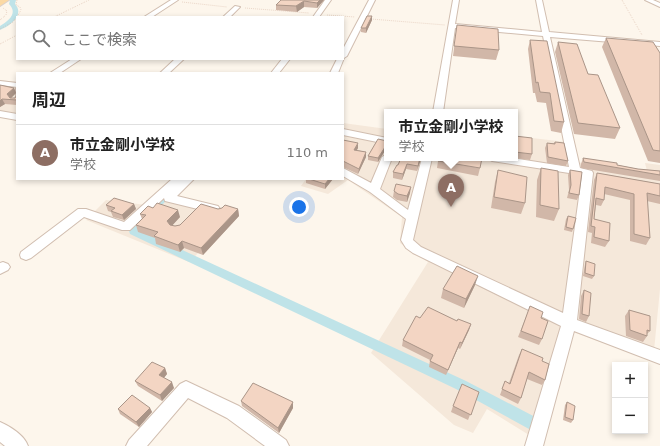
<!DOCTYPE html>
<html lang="ja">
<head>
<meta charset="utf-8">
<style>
  :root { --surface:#fff; --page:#f6f6f6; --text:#222; --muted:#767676; --line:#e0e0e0; --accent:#e76f51 }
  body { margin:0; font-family:"DejaVu Sans","Noto Sans JP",sans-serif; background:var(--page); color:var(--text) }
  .controls { position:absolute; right:12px; bottom:12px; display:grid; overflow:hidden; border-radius:0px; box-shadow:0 2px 6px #0003 }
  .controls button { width:36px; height:36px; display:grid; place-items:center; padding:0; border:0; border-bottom:1px solid var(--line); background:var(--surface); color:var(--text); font:20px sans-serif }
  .you { position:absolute; left:299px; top:207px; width:14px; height:14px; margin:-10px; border:3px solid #fff; border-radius:50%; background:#1a73e8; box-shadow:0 0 0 6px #1a73e833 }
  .badge { display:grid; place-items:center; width:26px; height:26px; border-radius:50%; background:var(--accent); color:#fff; font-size:13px; font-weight:700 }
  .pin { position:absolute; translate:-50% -33px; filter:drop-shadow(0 1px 2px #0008) }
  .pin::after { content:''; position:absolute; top:21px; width:14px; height:12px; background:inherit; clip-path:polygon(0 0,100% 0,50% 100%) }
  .popup { position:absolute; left:384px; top:109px; width:134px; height:52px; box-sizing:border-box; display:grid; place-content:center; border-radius:0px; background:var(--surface); filter:drop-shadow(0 1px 3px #0005); font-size:13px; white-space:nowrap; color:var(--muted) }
  .popup b { font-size:15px; color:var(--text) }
  .popup::after { content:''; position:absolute; left:50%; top:100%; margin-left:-8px; border:8px solid transparent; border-top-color:var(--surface) }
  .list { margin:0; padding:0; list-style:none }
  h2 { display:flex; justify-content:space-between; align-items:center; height:52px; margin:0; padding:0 16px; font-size:17px }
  h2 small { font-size:13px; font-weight:400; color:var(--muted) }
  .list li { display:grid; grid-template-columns:26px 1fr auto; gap:12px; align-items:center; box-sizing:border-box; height:56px; padding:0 16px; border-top:1px solid var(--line) }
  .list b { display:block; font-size:15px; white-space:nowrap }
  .list p { margin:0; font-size:13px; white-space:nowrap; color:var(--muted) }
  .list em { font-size:13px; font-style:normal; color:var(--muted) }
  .icon { flex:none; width:22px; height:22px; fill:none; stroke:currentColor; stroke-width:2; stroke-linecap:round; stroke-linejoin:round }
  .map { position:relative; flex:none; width:660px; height:446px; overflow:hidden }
  .search { position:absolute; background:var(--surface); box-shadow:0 2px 6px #0003; left:16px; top:16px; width:328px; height:44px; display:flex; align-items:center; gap:10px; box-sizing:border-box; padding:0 14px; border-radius:0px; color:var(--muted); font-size:15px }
  .panel { position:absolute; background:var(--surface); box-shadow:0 2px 6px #0003; left:16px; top:72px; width:328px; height:108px; border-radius:0px }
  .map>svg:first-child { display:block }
  .residential { fill:#f5e8da }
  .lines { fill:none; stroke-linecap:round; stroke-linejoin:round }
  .canal { fill:#bfe3e8; fill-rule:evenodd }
  .minor-casing { stroke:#d1beb0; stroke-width:2 }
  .major-casing { stroke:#dad1cd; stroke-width:2 }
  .path { stroke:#d9b8a5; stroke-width:1; stroke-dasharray:0.5 1.5; stroke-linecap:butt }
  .minor { fill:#fff; fill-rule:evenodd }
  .major { fill:#fbd9a5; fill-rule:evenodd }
  .wall { fill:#d1b7a8 }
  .shaded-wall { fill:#aa9588 }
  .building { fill:#f3d5c3; stroke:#aa9588 }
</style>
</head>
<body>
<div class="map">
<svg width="660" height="446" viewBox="0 0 660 446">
  <rect width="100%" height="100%" fill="#fdf6ec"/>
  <!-- residential -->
  <path class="residential" d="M0,80L17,82V117L0,115Z
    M343,123L387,129V158H515V136L566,142L577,162L648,175L645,163L660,165V289L653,361L573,332L542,443L487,409L473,433L454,425L371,353L428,262L400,243L402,217L348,180L328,194L301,186L306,179H343Z
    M175,179H187L165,200L237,215L189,262L86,220L106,200L146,205Z"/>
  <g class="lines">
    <!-- canal -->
    <path class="canal" d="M10,0H16L15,4C25,15 10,26 0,30V26C9,21 18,13 9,4Z
      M180,179H190L139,226V230L466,381L539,419L541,424L539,429L534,431L529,429L456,389L130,234L128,228L131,222Z"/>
    <!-- minor casing -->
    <g class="minor-casing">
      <path id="minor" d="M171,0H178L152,17H144Z
        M325,0H331L319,17H313Z
        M369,0H375L347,56L344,58L338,73H330L337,59H343V49Z
        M453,0H459L455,24L542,32L536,0H542L549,32L660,42V46L550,37L580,168L592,171L593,173L577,320L660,350V364L574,331L543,446H525L561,326L413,253L406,248L401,240L406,219L370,192L343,176V168L371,183L382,157L387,154V158H392L380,189L408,210L422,158H432L413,240L421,247L563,313L582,175L492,161L487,158H512L569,167L543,36L455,28L443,112H433Z
        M645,0H653L660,3V7Z
        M235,6L240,7L230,17H223Z
        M72,59H81L60,73H50Z
        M175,59H184L169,73H160Z
        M282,59H290L279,73H271Z
        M0,81L17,83V87L0,85Z
        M0,111L17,114V120L0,117Z
        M343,129L387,138V144L343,135Z
        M172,179H194L177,196L218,206L220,209L218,212L214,213L165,201L164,198L130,230H122L84,217L31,258L26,260L21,258L20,255L21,252L78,209H86L124,222Z
        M3,262L8,264L10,267L8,270L0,274V263Z
        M186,381L239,406L286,440L289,446H265L227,418L188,398L147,446H126L129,440L180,384Z
        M0,422C11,427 24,435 28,446H5L0,442Z"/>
    </g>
    <!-- major casing -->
    <g class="major-casing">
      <path id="major" d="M0,0H9L0,6Z"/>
    </g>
    <!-- path -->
    <path class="path" d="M17,0L16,5L20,7L21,10L17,17
      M622,0L642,35
      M182,2L227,7
      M245,8L309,13
      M327,15L355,17
      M54,17L89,0
      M371,19L445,25
      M0,20L6,15L7,11L3,8
      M0,29L13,22L17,17
      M0,44L17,35"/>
    <!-- minor -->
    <use href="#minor" class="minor"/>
    <!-- major -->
    <use href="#major" class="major"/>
  </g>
  <!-- wall -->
  <path class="wall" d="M281,0H324L317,8L304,7L297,12L276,10V5Z
    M372,16V20L366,33L361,32V28Z
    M457,25L499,50L496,60L453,56Z
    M606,38L660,53V163L648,161L602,47Z
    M530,40L564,122L561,133L551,131L546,103L537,102L535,93H533L528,49Z
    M558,42L588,74L620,128L615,139L574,134L555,52Z
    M0,85L14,88L16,93L11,98H15L16,96L17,88V105L5,104L0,107Z
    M515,136L532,154L530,160L515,158Z
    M343,140L358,148L357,150L366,152V157L358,174L343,167Z
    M387,141V149H386L378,162L368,160V156Z
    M555,142L568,161L566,166L547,163L545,148L547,143H554Z
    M401,158H421L417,171L406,169L402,180L393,178V172L398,165Z
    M583,158L638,169L660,171V181L581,168V164Z
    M438,161L480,168L478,176L437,168Z
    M541,168L559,209L554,221L536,217L537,180Z
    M498,170L525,203L521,214L491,208L495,182Z
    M570,170L579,195L577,200L567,198L569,190L568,175Z
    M597,173L660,184V204L647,201L650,238L646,245L630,241V200L604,194V200L601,206L596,205L594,219L609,241L605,247L591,243L592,233L588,232L594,180Z
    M306,179H333L325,189L306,183Z
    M394,191L410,193L407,202L397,200L393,197Z
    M134,204L136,209L124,220L113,217L111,212L108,211L106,205Z
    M218,209H238L239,216L203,255L184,248L180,252L156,244L155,238L138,232L136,225L142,219L140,214L180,217L172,225L175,226L180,225Z
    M568,216L573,229L572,232L564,230L566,219Z
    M586,261L594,276L592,279L583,276L585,264Z
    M475,285L464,308L441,298L443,289Z
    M584,290L589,316L586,322L579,319L581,296Z
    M629,310L650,331L647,334V336L643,342L626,336L625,316Z
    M528,312L542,339L539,345L518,337Z
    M420,318L457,321L471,324L469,330L460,349L458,348L446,375L429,367L430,360L402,346L403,340Z
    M522,349L542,361L545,380L542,385L527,379L521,398L518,404L500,395L505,381L509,383L519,355Z
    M165,368L167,374L164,378L174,388L162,401L138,386L135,381Z
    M479,392L468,420L451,412L453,406Z
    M241,401L293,402V408L279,433L242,406Z
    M567,402L573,420L571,423L563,420L565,405Z
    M150,408L152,412L139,427L120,414L118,409Z"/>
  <!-- shaded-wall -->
  <path class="shaded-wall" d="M320,0H324L317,8V3Z
    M304,1V7L297,12L296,6Z
    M372,16V20L366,33V28Z
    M14,88L16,93L10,99L7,94Z
    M2,99L5,104L0,107V101Z
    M358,143V148L354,155V150Z
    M387,144L386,149L378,162V158Z
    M366,152V157L358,174L359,169Z
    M420,158H421L417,171L418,166Z
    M407,164L406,169L402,180L403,174Z
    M329,179H333L325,189V184Z
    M411,187L410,193L407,202V196Z
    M134,204L136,209L124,220L122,215Z
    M238,209L239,216L203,255L201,248Z
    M178,210L180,217L170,228L167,221Z
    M182,241L184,248L180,252L178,245Z
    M478,276L475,285L464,308L466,299Z
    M471,324L469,330L460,349L462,343Z
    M460,342L458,348L446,375L448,370Z
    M165,368L167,374L162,380L159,375Z
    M172,382L174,388L162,401L160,395Z
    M293,402V408L279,433L278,428Z
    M150,408L152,412L139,427L136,422Z"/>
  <!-- building -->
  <path class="building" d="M281,0H320L317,3L304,1L296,6L276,5Z
    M367,16H372L366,28H361Z
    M457,25L498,29L499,50L454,46Z
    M606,38L653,42L660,53V151L653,150Z
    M530,40L547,41L564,122L554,121L550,93L540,92L538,82L536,83Z
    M558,42L577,44L588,74L598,75L620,128L578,123Z
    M0,85L14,88L7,94L10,98H15L16,96V88H17V100L2,99L0,101Z
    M515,136L532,138V154L515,152Z
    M378,139L387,141V144L378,158L368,156Z
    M343,140L358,143L354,150L366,152L359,169L343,161Z
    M555,142L564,143L568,161L548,157L547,143L555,144Z
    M401,158H420L418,166L407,164L403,174L393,172L397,165H398Z
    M439,158H482L480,168L438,161Z
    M583,158L617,163V165L638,169L660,171V175L584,162Z
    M541,168L558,171L559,209L540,205Z
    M498,170L527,177L525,203L494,197Z
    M570,170L582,172L579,195L569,193L571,185Z
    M597,173L660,184V196L647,193L650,238L634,234V194L605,187L604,200L596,198L594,219L610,223L609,241L594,237L595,227L591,226Z
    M309,179H329L325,184Z
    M396,184L411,187L407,196L398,194L394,191Z
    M114,198L134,204L122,215L111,211L115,208L106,205Z
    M157,203L178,210L167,221L170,225L175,226L180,225L201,204L218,209L222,208L225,205L238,209L201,248L182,241L178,245L154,236L158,232L136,225L146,215L140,214L148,206L153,208Z
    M568,216L576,218L573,229L566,227Z
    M586,261L595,264L594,276L585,273Z
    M457,266L478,276L466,299L443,289Z
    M584,290L591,293L589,316L582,314Z
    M530,306L543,312L541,318L548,321L542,339L521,331Z
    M428,307L457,321L458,319L471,324L462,343L460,342L448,370L430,361L433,355L403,340L416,316L420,318Z
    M629,310L650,316V331L647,330V336L630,330Z
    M522,349L543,358L542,361L549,364L545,380L529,372L521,398L502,389L505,381L510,384Z
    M152,362L165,368L159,375L172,382L160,395L135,381Z
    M253,383L293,402L278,428L241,401Z
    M462,384L479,392L471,415L453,406Z
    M132,395L150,408L136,422L118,409Z
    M567,402L575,406L573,420L565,417Z"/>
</svg>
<div class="controls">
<button>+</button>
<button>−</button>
</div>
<div class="you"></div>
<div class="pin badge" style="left:451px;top:207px;background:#8d6e63">A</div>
<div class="popup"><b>市立金剛小学校</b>学校</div>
<div class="search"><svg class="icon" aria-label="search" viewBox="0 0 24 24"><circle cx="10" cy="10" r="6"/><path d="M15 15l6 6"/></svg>ここで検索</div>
<section class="panel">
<h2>周辺<small></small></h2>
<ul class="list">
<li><span class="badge" style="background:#8d6e63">A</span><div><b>市立金剛小学校</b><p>学校</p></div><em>110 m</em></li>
</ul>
</section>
</div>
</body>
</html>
